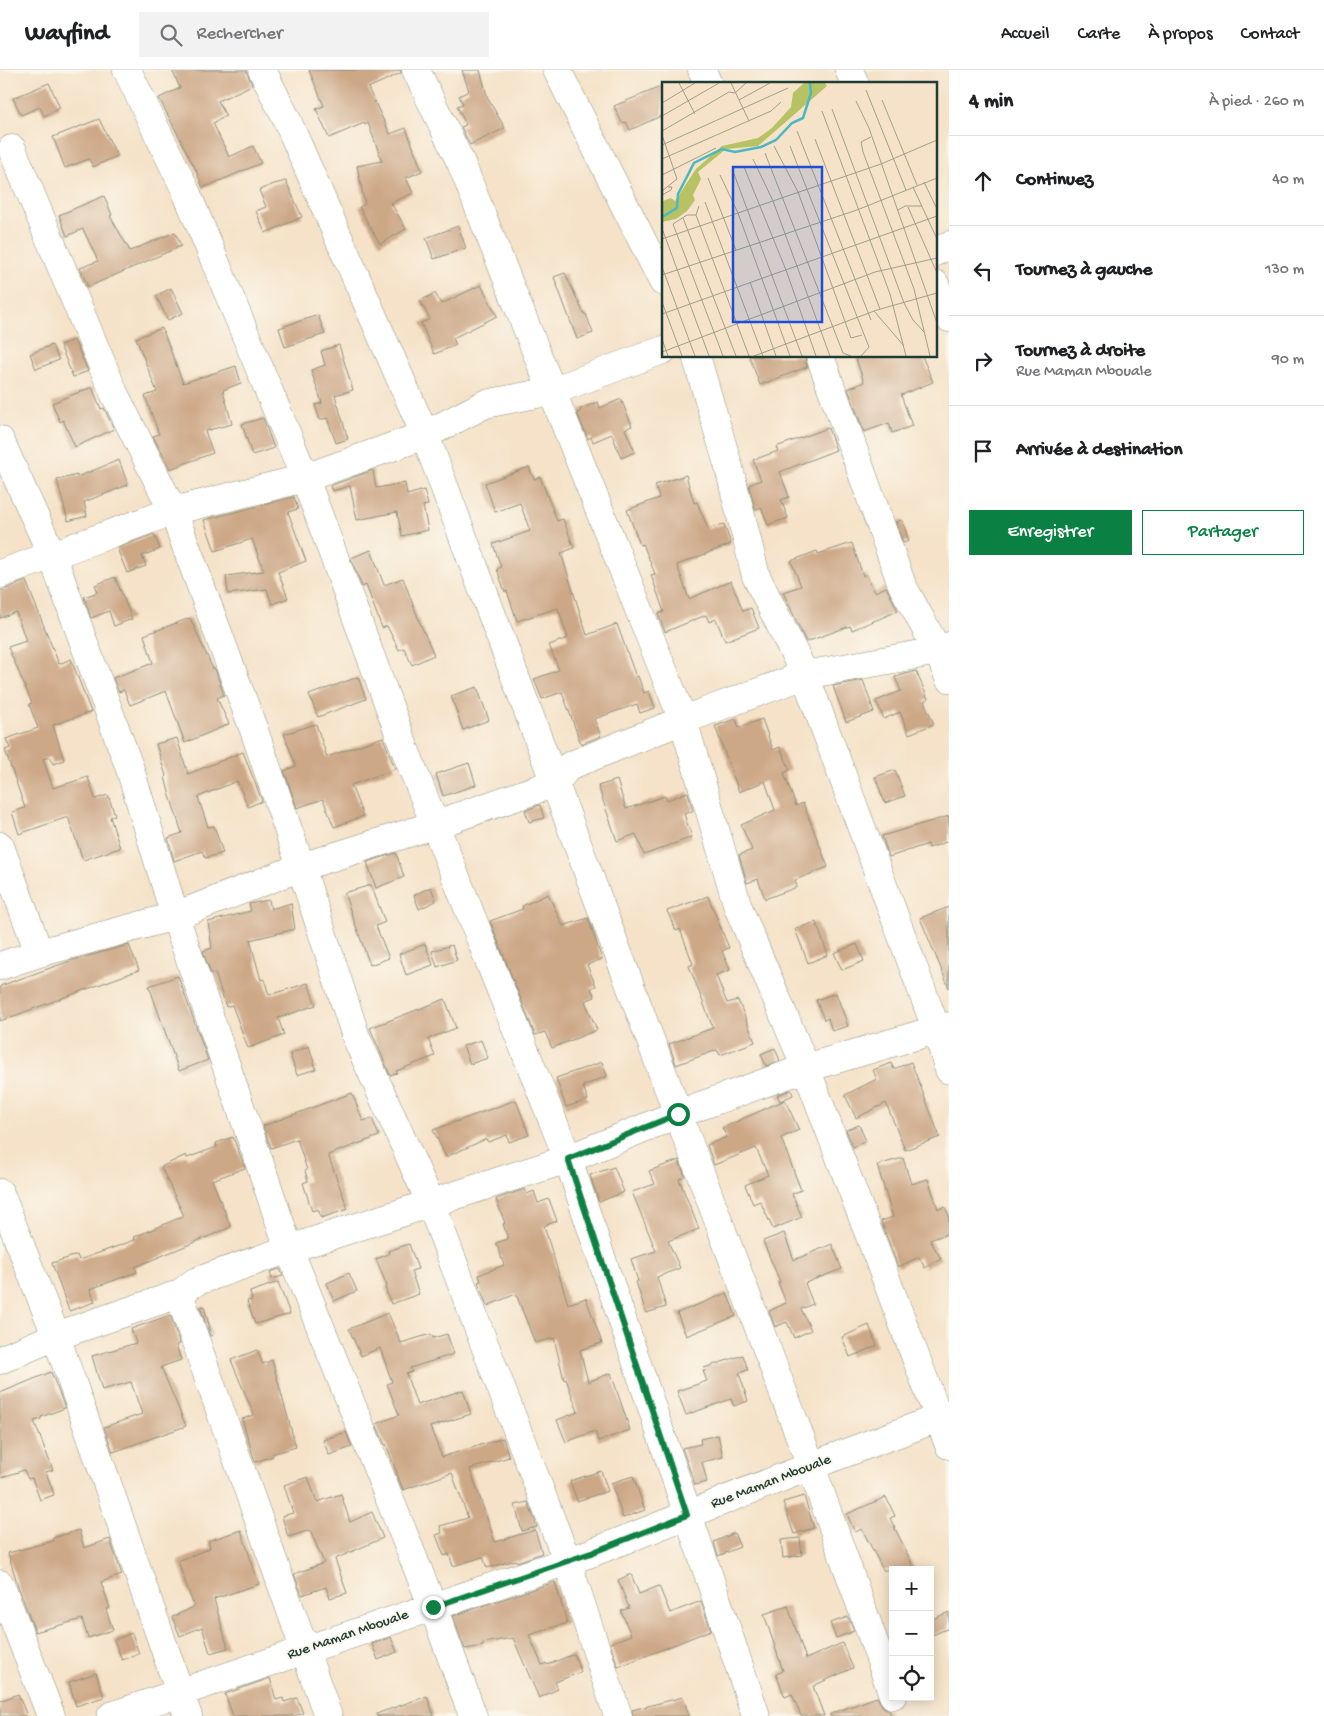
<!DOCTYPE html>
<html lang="fr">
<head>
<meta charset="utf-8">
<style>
  :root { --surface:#fff; --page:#f2f2f2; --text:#202124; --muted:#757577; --line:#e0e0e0; --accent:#0b8043 }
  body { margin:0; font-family:"Gochi Hand",sans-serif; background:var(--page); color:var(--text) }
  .controls { position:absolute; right:15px; bottom:15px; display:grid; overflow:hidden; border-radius:0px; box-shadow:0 2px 12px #0003 }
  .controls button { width:45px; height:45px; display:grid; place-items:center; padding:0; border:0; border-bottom:1px solid var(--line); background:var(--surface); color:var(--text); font:25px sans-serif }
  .stop { position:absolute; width:15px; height:15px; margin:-11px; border:4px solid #0b8043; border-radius:50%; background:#fff }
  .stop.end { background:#0b8043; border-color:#fff; box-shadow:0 1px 5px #0008 }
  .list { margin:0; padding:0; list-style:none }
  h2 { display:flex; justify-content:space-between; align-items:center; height:65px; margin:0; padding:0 20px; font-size:21px }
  h2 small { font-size:16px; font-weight:400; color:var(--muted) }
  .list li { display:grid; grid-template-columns:32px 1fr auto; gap:15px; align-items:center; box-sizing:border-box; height:90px; padding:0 20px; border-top:1px solid var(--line) }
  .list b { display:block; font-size:19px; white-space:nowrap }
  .list p { margin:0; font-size:16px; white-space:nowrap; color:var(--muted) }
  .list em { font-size:16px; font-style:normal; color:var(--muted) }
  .actions { display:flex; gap:10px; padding:15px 20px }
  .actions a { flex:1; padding:11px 0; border:1px solid var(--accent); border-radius:0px; text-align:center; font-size:18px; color:var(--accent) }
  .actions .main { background:var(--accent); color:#fff }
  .icon { flex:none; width:28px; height:28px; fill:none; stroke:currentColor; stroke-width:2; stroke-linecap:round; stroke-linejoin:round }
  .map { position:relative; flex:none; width:949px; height:1646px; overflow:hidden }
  header { display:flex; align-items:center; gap:30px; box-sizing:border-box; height:70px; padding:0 25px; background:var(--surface); border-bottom:1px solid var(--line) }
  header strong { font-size:24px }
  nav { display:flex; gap:28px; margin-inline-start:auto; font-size:18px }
  .search { width:350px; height:45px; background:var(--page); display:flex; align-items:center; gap:12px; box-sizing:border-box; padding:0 18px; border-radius:0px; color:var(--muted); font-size:19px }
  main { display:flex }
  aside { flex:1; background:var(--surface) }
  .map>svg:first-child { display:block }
  .building { fill:#cda887 }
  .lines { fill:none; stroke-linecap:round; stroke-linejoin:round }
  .minor-casing { stroke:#8a907e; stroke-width:29 }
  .minor { stroke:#fff; stroke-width:28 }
  .route { stroke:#0b8043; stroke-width:6 }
  .labels { text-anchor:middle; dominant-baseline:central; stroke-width:4; stroke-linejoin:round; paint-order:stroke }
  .street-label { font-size:15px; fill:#1f3d34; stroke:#fbf7ec }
  .inset-river { fill:none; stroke:#4ab8c3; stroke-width:2.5 }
  .inset-road { fill:none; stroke:#9fa08d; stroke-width:1 }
  .view { fill:#1d4ed8; fill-opacity:0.15; stroke:#1d4ed8; stroke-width:2.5 }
  .inset-edge { fill:none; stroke:#1f3d34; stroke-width:2.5 }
</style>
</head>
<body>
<header>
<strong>Wayfind</strong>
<div class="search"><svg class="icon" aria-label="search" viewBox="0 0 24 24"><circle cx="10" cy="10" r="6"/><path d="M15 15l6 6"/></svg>Rechercher</div>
<nav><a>Accueil</a><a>Carte</a><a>À propos</a><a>Contact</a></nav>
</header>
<main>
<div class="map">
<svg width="949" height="1646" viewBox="0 0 949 1646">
  <rect width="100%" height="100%" fill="#fbf7ec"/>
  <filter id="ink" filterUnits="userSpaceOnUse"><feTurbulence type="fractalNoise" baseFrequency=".02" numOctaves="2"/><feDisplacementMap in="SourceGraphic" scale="10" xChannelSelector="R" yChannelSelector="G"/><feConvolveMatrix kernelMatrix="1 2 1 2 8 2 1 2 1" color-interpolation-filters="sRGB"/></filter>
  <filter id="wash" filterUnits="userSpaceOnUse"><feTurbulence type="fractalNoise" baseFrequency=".0096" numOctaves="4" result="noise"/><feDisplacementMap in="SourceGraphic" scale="20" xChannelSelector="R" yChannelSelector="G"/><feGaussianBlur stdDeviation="1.12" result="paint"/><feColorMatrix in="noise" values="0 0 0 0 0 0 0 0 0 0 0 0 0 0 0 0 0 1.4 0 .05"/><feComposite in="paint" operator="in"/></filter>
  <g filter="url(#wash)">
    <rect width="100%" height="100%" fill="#f5e2c8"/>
    <g id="blocks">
      <!-- building -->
      <path class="building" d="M172,0H246L252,15L218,31L226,46L213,53L229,87L253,76L261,93L203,118L195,98L159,28L180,18Z
        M309,0H401V3L368,18L390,64L406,58L422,101L406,108L413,123L391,133L406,159L380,174L359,137L365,134L357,96L382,91L368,53L365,55L364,53L329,68L316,39L324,36Z
        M462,0H480L488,29L505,58L470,75L461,57L466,55L457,36L463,34L459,26L469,21Z
        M49,13L60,38L44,46L40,37L21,45L13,28Z
        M663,16V45L630,60L626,52L622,53L614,36Z
        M99,49L117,86L93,97L89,89L65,98L53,67Z
        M286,111L302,147L265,163L256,141L266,137L259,120L274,114Z
        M104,126L112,145L110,146L130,181L175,162L181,176L88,217L80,198L98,191L83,159L67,166L59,145Z
        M458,156L466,178L434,189L426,168Z
        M565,203L584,244H586L593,263L577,269L554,207Z
        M481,215L497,246L453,268L456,275L434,284L421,253L430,249L420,231L435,223L441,234Z
        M171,218L183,243L168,250L156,226Z
        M318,245L325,264L285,277L279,258Z
        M162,258L183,313L236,296L241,313L223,320L232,354L205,361L213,383L170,399L153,366L159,364L145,326L157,322L136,268Z
        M74,270L88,301L73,307L60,275Z
        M52,275L59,290L36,299L30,284Z
        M339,275L353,320L335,325L348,369L336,373L327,348L320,350L315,335L322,333L311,300L325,295L321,281Z
        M749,286H805L807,297L760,315Z
        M855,286H922L933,312L901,325L912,356L892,363L889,353L864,362L848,319L864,312Z
        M92,317L101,339L104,338L114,359L75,377L63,350L60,352L52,333Z
        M621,329L632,356L625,359L635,382L621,388L612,364L593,372L591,367L588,369L577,343L581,341L580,339L598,332L600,338Z
        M263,348L274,378L252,385L242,354Z
        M828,358L836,380L780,402L789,427L781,430L788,448L768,455L761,437L755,440L749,415L761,410L753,390L778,381L776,377Z
        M119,390L128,415L84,432L87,446L68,451L57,410L77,405V407Z
        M529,397L534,409L540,407L557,451L563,449L574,478L561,483L587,565L617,554L636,607L638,606L644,623L649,621L655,638L640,643L637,634L594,649L601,666L581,674L562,622L542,629L534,609L559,600L549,575L568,568L558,538L517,551L507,521L505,522L497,499L501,497L493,474L530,461L520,433L495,442L485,413Z
        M373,400L376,418L405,413L407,425L424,420L428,435L423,436L428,460L402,466L397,442L357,450L350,416L332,421L330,416Z
        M686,405L694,433L697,432L708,459L724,454L731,474L677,495L689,529L731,511L743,541L751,538L759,558L725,571L716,549L709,552L706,545L665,562L658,544L664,542L651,505L655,504L643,474L640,475L627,440L659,428L655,415Z
        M294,427L298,439L288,442L306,491L278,502L288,528L272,534L267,519L228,524L226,506L264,501L252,469L215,481L204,450Z
        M902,450L909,471L903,473L896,452Z
        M154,464L160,479L142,486L146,496L127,503L117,478Z
        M852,473L863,506L866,504L875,522L886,517L898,541L852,560L850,556L806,572L783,522L801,516L791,491L817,481L818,484Z
        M371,480L384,515L403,508L420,553L434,585L412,595L404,578L399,580L387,556L382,558L366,515L362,517L351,488Z
        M115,507L132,549L114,556L109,541L91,548L84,527L98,522L95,515Z
        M26,511L59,594L71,589L91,642L53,655L64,690L53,694L50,687L43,689L53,718L88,707L95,729L108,725L115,745L110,747L120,778L83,790L68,747L19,764L12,742L25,738L5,680L10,678L6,669L38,658L29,634L32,633L8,577L26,571L16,542L0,548V521Z
        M190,548L213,599H215L224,625L217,628L229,654L185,673L166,621L130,635L124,620L119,622L113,608L153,593L144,565Z
        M916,601L928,629L924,631L934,654L909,664L900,642L884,649L876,631L901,621L895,607Z
        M358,607L366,629L318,647L309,625Z
        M863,610L874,642L846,652L833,616Z
        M477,617L489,650L463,660L451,626Z
        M736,649L739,658L762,649L773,680L780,677L790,700L784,703L796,736L803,733L828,797L795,810L797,817L765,829L758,809L747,813L739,785L752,780L741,755L775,740L765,711L739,722L715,656Z
        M316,654L327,687L383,667L395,699L351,715L363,746L334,757L323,729L297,738L284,701L296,696L284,664Z
        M177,668L188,704L243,682L252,705L262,731L248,737L237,711L198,727L208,757L214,756L223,783L205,788L202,781L174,791L168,768L182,763L170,726L165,707L166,706L156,674Z
        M469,693L476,715L443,726L436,704Z
        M895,700L905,726L885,733L875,707Z
        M617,710L626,739L665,726L667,730L688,722L693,741L684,744L692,767L644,785L636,764L617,771L598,716Z
        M540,735L544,748L529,752L525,740Z
        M949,746V771L929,778L928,774L889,787L882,766Z
        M396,783L404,807L376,818L367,792Z
        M371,815L385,852L376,856L389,888L370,895L344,823Z
        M431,817L436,831L419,839L414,825Z
        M548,824L563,856L588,848L602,889L587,895L596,916L591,918L595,927L585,931L597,960L552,978L545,962L535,965L490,851L523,839L522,836Z
        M708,826L729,878L722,881L730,900L716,905L727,933L738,930L755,972L720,985L717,980L676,995L669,974L713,958L689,896L693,894L680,859L676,861L667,841Z
        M269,830L271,839L291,833L295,859L250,870L261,910L264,909L269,925L308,913L316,935L278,948L284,965L248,978L232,935L226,937L215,903L211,904L203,881L212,878L208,852L251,841L249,834Z
        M949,837V918L920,848Z
        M816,852L828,885L808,893L795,859Z
        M425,874L433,895L406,905L399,884Z
        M857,874L864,891L842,900L834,883Z
        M129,875L139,900L0,951V916L70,891Z
        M452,875L457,890L437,897L432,881Z
        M178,906L208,990L179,1001L149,916Z
        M836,923L848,956L832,961L828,948L824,950L816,930Z
        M445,929L456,958L428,969L435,986L396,1001L397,1003L390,1005L370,958Z
        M481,970L488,988L470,994L463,976Z
        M309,976L316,999L297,1005L290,984Z
        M775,978L780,991L766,996L761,984Z
        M602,992L607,1006L583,1016L588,1030L566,1037L556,1008Z
        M911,992L940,1067L905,1080L886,1033L856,1048L845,1025L877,1009L873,1000L891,993L894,999Z
        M791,1020L793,1025L780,1031L777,1025Z
        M352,1023L363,1051L372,1048L379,1066L328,1085L348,1139L321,1148L318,1139L312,1141L303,1113L308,1111L305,1101L307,1100L297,1069L271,1078L263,1056Z
        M516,1030L529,1065L509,1072L507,1065L488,1072L486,1069L446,1087L433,1060Z
        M785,1030L799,1060L781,1068L801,1120L792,1124L802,1147L773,1159L760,1131L753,1134L745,1115L768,1105L756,1078L714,1095L707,1075L727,1067L722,1058Z
        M859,1055L866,1071L853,1077L846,1060Z
        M233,1067L245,1098L212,1110L231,1157L135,1197L137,1202L90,1219L95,1232L69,1241L52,1193L77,1185L79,1190L135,1170L134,1167L184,1146L161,1097L186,1085L187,1088L217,1077L216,1073Z
        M903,1088L911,1114L928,1109L938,1139L945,1137L949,1146V1163L930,1170L941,1189L925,1198L919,1187L898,1197L881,1151L893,1147L877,1095Z
        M679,1090L685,1106L679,1109L699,1159L668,1171L680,1198L657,1207L666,1237L646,1243L636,1212L638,1211L631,1189L656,1181L632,1122L655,1114L649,1101Z
        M614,1097L624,1122L599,1132L590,1105Z
        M525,1119L527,1124L534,1121L538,1133L549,1129L557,1151L544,1156L568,1234L586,1228L602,1273L580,1280L588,1312L611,1303L630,1360L598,1371L595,1361L566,1372L557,1350L578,1342L566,1309L564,1310L554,1268L535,1273L516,1224L487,1236L478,1212L481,1211L479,1205L504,1195L496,1173L508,1169L503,1154L505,1153L496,1129Z
        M784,1163L794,1190L832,1174L842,1199L805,1213L813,1234L801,1239L811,1260L794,1268L787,1252L775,1257L769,1241L786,1233L778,1212H780L763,1171Z
        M409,1174L418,1199L411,1201L419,1224L391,1234L385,1217L387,1216L376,1189L389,1184L388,1181Z
        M280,1199L283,1206L272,1209L270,1202Z
        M349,1203L357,1221L334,1231L327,1213Z
        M278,1212L290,1244L255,1254L247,1231L252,1230L250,1222Z
        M727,1223L736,1246L686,1266L677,1243Z
        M204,1236L212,1266H210L200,1237Z
        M388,1243L401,1273L431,1264L433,1268L447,1264L454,1284L410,1298L412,1302L406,1304L417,1335L463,1320L471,1344L430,1357L442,1387L503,1368L509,1387L470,1399L495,1472L535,1460L542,1483L517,1492L516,1490L487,1498L483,1487L453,1496L449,1484L444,1486L436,1465L442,1463L440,1456L468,1448L452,1403L403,1420L386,1374L385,1375L376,1354L399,1345L387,1314L392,1312L380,1278L361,1286L349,1259Z
        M170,1245L180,1274L176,1275L181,1290L161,1297L186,1356L113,1382L104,1357L142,1344L131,1312L102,1320L92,1286L136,1273L131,1259Z
        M869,1255L877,1276L850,1287L842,1267Z
        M257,1280L263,1294L272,1290L296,1377L272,1384L273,1386L255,1392L242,1349L254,1345L231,1290Z
        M743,1285L748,1300L739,1303L748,1331L734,1336L731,1329L686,1345L677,1321L707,1311L703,1301H705L704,1298Z
        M51,1302L65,1338L41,1347V1349L34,1351L53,1400L46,1402L54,1425L40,1430L32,1408L28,1409L24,1400L0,1408V1323Z
        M346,1362L352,1377L329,1385L323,1370Z
        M718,1365L723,1387L702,1392L707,1412L695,1415L682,1378L701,1374L700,1369Z
        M601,1401L608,1421L577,1431L570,1411Z
        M633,1406L645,1440L623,1448L611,1413Z
        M308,1407L317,1432L341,1424L350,1452L372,1442L383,1468L335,1489L347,1523L330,1528L326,1517L302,1525L294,1504L324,1493L310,1460L288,1467L282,1446L293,1443L284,1415Z
        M804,1426L814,1458L794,1464L783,1432Z
        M886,1427L895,1446L890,1448L915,1500H883L862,1459L855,1462L847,1444Z
        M528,1432L537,1457L522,1461L515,1435Z
        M79,1460L84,1478L110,1469L122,1505L101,1512L110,1538L106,1540L113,1560L88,1568L82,1549L35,1562L18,1516L8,1483L53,1471V1468Z
        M241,1460L259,1514L214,1529L228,1578L210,1583L202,1557L180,1566L172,1547L194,1537L178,1491L210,1478L208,1471Z
        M734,1463L740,1477L718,1486L714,1472Z
        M800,1468L802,1485L783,1488L781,1470Z
        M631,1504L639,1524L659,1516L670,1543L701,1531L711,1560L618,1597L610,1573L631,1565L621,1541L629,1538L618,1510Z
        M555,1512L567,1553L529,1565L542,1595L546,1593L547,1595L574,1584L581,1602L555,1612L558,1619L539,1628L513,1568L483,1573V1576L465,1579L453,1546Z
        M788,1536L806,1589L842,1573L853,1598L813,1616L824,1646H801L792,1624L785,1627L776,1604L783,1601L764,1544Z
        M949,1542V1558L930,1566V1550Z
        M848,1547L854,1561L836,1568L830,1553Z
        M132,1563L139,1584L122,1590L114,1570Z
        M391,1567L397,1582L378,1590L372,1574Z
        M96,1603L104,1627L76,1636L69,1612Z
        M270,1608L276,1630L283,1628L284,1632L297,1628L303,1643L294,1646H233L225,1624Z
        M18,1624L27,1646H0V1631Z
        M427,1626L434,1646H377L376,1644Z
        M683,1627L689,1646H633L632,1640Z
        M877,1627L883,1637L889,1640L891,1646H830V1644Z"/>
    </g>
  </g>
  <g filter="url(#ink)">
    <use href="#blocks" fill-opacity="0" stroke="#8a907e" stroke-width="1"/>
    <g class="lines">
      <!-- minor casing -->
      <g class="minor-casing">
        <path id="minor" d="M127,0L185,119L305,408L406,682L568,1089L756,1646
          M262,0L287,50L425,365L678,1044L811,1396L893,1625
          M416,0L461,93L683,650L738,837L806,998L949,1375
          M557,0L663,212
          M702,0L708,14
          M849,0L855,14
          M12,79L114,323L173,441L255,663L301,797L356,967L431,1134L567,1491L618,1646
          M935,182L949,175
          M935,214L949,248
          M696,286L729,398L756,506L805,605L937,961L949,1000
          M820,286L902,515L938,581L949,608
          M0,370L52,485L130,699L175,846L289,1179L433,1537L473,1646
          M0,504L173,441L305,408L425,365L485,334L552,321L663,280
          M0,776L39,883
          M0,896L39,883L175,846L301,797L434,755L555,713L569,696L683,650L805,605L938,581L949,576
          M0,1123L56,1266L188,1646
          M179,1224L328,1646
          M0,1290L56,1266L179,1224L195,1212L289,1179L568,1089L678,1044L806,998L949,956
          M0,1514L51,1646
          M111,1646L591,1483L811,1396L949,1344"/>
      </g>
      <!-- minor -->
      <use href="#minor" class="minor"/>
    </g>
  </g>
  <g class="lines" filter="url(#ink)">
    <!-- route -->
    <path class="route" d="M433,1537L591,1483L687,1445L568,1089L678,1044"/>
  </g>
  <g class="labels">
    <!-- street labels -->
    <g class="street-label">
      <text transform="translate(771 1412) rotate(-21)">Rue Maman Mbouale</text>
      <text transform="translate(348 1565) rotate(-19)">Rue Maman Mbouale</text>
    </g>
  </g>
  <!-- overview -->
  <g transform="translate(662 12)">
    <rect width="275" height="275" fill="#f5e2c8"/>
    <path d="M142,1H163L165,4L96,64L64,67L53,76L36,90L39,97L31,113L33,118L25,129L14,137L0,140L1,119L9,116L13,119L34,87L60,64L96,56L110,46L129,25L131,11Z" fill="#b6c263"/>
    <path class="inset-river" d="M0,135L15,126L16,112L32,81L60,67L73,70L99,65L114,58L130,41L141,36L149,11L148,1"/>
    <path class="inset-road" d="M17,1L33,32M69,1L87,39M204,8L244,108M77,18L108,1M220,18L255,103M194,19L207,46L275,241M0,21L33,1M170,27L242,221L251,238L262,250M160,29L228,212L244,274M0,34L57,1M0,49L67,10L73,11L84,1M135,49L209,238M0,53L15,97L0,109M209,55L199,60L201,70L252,207L268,274M153,57L218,227M0,63L126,6M112,64L136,110L189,256L200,253M128,64L207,265L199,274M103,71L181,271L189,274M0,77L109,29L119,20M91,77L111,119L168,274M82,85L124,188L154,274M72,92L140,274M0,93L54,66M58,93L76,131L128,274M46,96L74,168M262,100L275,127M251,105L275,157M0,113L9,108L10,105H6M43,120L101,274M37,124L34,133L87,274M246,125L275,191M236,128L243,124H260M34,133H25L11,142L61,274M21,136L74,274M1,149L47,274M0,157L219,82L275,58M0,185L33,274M0,193L195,128L275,96M88,200L114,274M0,220L20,274M212,229L242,264M0,232L275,134M0,257L6,274M0,270L213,190L275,176M92,274L215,228L275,211"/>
    <path class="view" d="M71,85H160V240H71Z"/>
    <rect width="275" height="275" class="inset-edge"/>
  </g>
</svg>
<div class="controls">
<button>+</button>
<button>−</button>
<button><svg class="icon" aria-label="locate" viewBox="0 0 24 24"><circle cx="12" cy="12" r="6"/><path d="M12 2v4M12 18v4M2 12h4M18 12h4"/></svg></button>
</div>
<div class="stop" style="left:678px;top:1044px"></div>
<div class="stop end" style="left:433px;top:1537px"></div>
</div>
<aside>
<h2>4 min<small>À pied · 260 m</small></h2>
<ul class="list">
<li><svg class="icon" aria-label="ahead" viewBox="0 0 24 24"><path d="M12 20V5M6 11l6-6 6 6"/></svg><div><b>Continuez</b></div><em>40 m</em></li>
<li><svg class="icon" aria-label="left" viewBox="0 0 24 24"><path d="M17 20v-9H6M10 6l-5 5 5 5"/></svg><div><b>Tournez à gauche</b></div><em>130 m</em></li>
<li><svg class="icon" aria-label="right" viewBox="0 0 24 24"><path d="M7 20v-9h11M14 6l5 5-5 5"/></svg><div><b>Tournez à droite</b><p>Rue Maman Mbouale</p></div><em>90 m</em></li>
<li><svg class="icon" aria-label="arrive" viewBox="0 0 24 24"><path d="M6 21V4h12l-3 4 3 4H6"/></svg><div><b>Arrivée à destination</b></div></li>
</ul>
<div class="actions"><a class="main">Enregistrer</a><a>Partager</a></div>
</aside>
</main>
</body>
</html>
